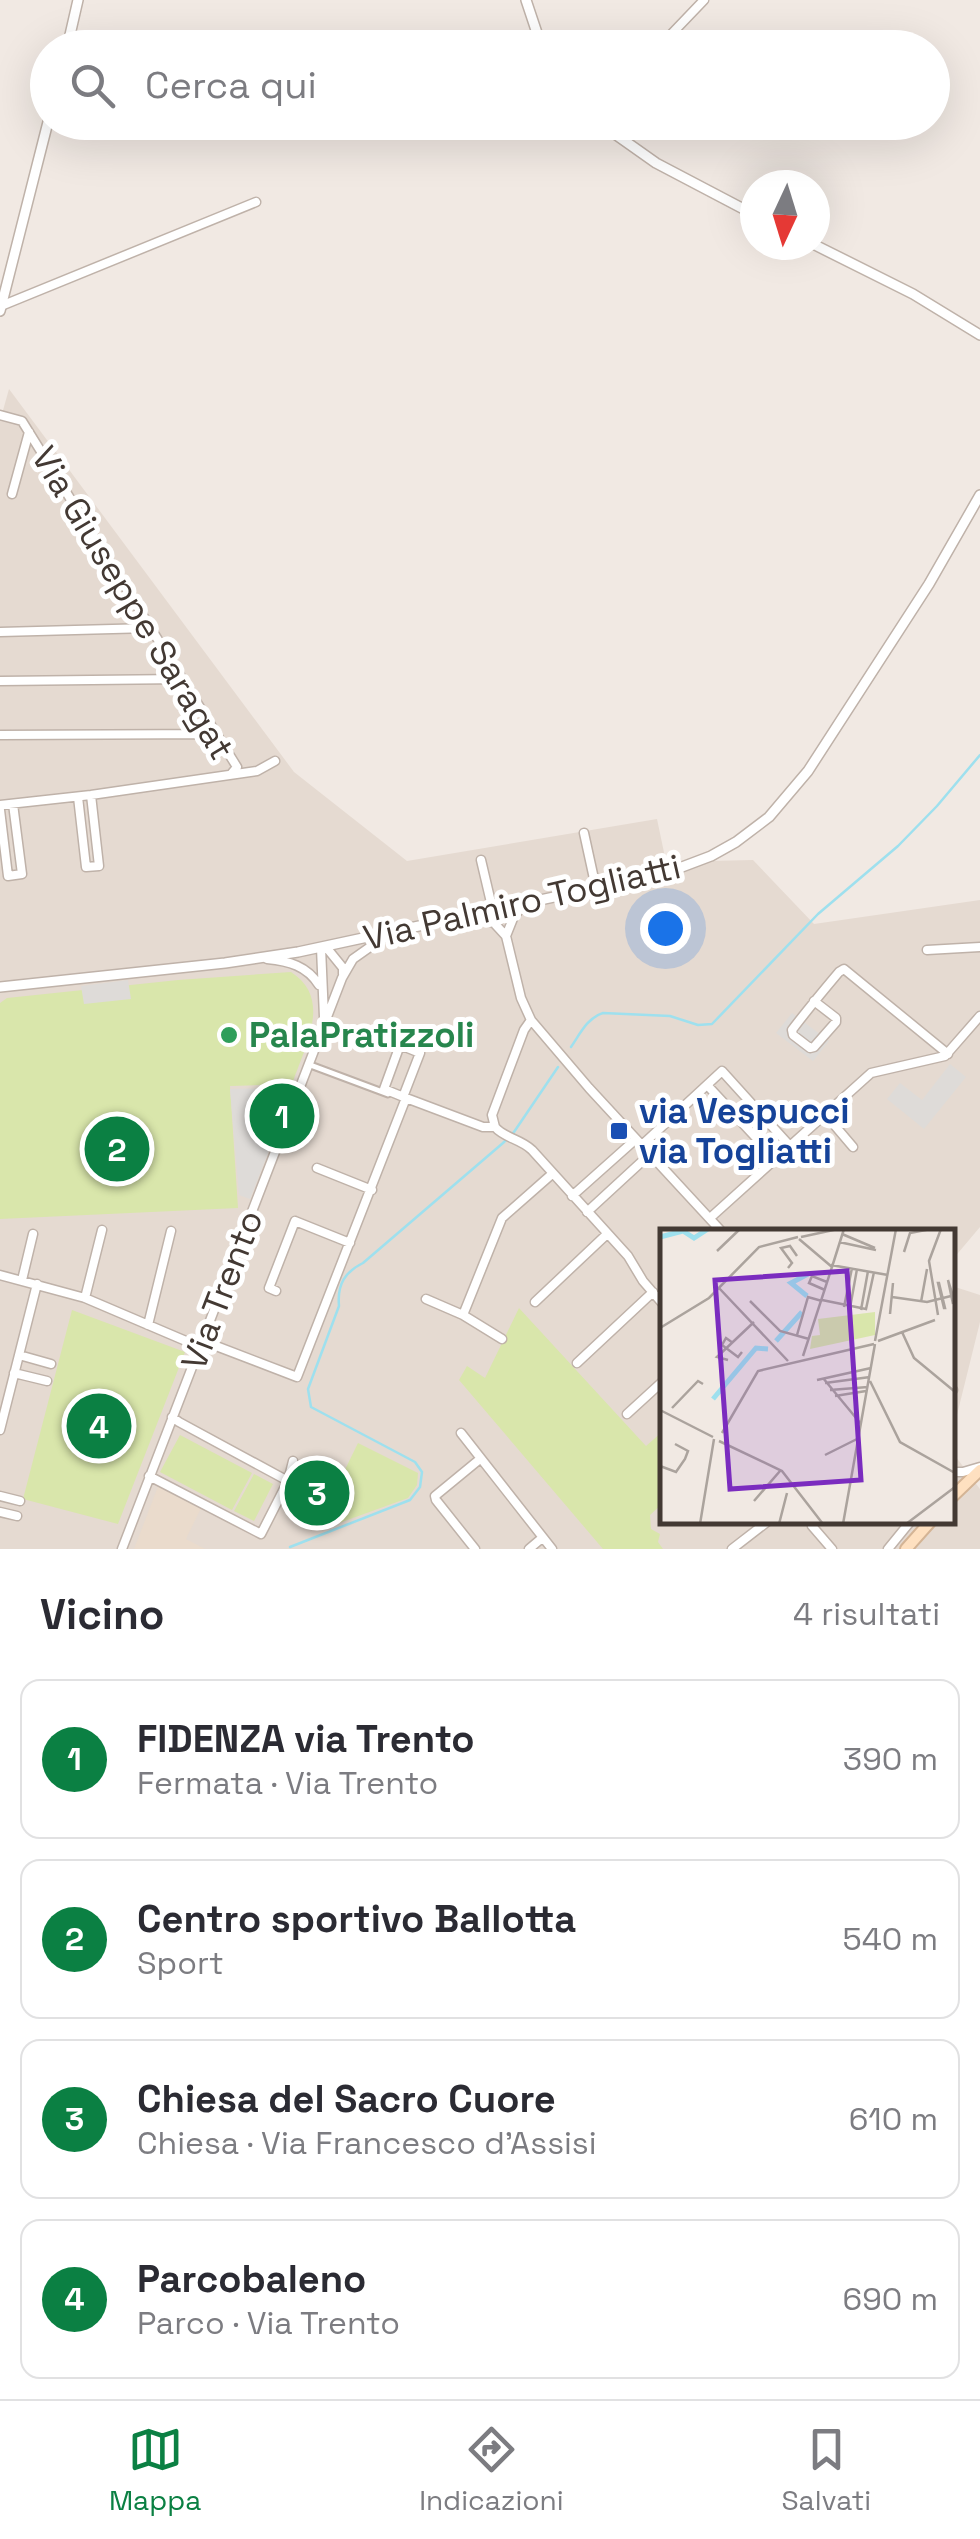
<!DOCTYPE html>
<html lang="it">
<head>
<meta charset="utf-8">
<style>
  :root { --surface:#fff; --page:#f2f2f3; --text:#2b2b33; --muted:#7c7c81; --line:#e1e1e2; --accent:#0b8043 }
  body { margin:0; font-family:"Space Grotesk",sans-serif; background:var(--page); color:var(--text) }
  .compass { position:absolute; left:740px; top:170px; width:90px; height:90px; border-radius:50%; background:var(--surface); box-shadow:0 10px 40px #0002; rotate:184deg }
  .you { position:absolute; left:665px; top:928px; width:35px; height:35px; margin:-25px; border:8px solid #fff; border-radius:50%; background:#1a73e8; box-shadow:0 0 0 15px #1a73e833 }
  .badge { display:grid; place-items:center; width:65px; height:65px; border-radius:50%; background:var(--accent); color:#fff; font-size:32px; font-weight:700 }
  .pin { position:absolute; translate:-50% -50%; border:5px solid #fff; box-shadow:0 2px 10px #0006 }
  .list { margin:0; padding:0; list-style:none }
  h2 { display:flex; justify-content:space-between; align-items:center; height:130px; margin:0; padding:0 40px; font-size:42px }
  h2 small { font-size:32px; font-weight:400; color:var(--muted) }
  .list li { display:grid; grid-template-columns:65px 1fr auto; gap:30px; align-items:center; box-sizing:border-box; height:160px; margin:0 20px 20px; padding:0 20px; border:2px solid var(--line); border-radius:20px }
  .list b { display:block; font-size:38px; white-space:nowrap }
  .list p { margin:0; font-size:32px; white-space:nowrap; color:var(--muted) }
  .list em { font-size:32px; font-style:normal; color:var(--muted) }
  .icon { flex:none; width:55px; height:55px; fill:none; stroke:currentColor; stroke-width:2; stroke-linecap:round; stroke-linejoin:round }
  .map { position:relative; flex:none; width:980px; height:1549px; overflow:hidden }
  .search { position:absolute; background:var(--surface); box-shadow:0 10px 40px #0002; left:30px; right:30px; top:30px; height:110px; display:flex; align-items:center; gap:25px; box-sizing:border-box; padding:0 35px; border-radius:55px; color:var(--muted); font-size:38px }
  .sheet { height:850px; background:var(--surface) }
  nav { display:flex; justify-content:space-around; align-items:center; box-sizing:border-box; height:140px; border-top:2px solid var(--line); background:var(--surface); font-size:28px; color:var(--muted) }
  nav a { display:grid; justify-items:center; gap:5px }
  nav .on { color:var(--accent) }
  .map>svg:first-child { display:block }
  .residential { fill:#e5dad1 }
  .education { fill:#eadbcc }
  .green { fill:#d9e6ab }
  .parking { fill:#dedbd8 }
  .lines { fill:none; stroke-linecap:round; stroke-linejoin:round }
  .stream { stroke:#9ee0ee; stroke-width:2.5 }
  .pedestrian-casing { stroke:#bfb2a9; stroke-width:9 }
  .minor-casing { stroke:#bfb2a9; stroke-width:11 }
  .tertiary-casing { stroke:#bfb2a9; stroke-width:12 }
  .secondary-casing { stroke:#d4b495; stroke-width:14 }
  .pedestrian { stroke:#fff; stroke-width:5 }
  .minor { stroke:#fff; stroke-width:8 }
  .tertiary { stroke:#fff; stroke-width:9 }
  .secondary { stroke:#fee0c0; stroke-width:10 }
  .leisure-dot { fill:#2e9e5b; stroke:#fff; stroke-width:4 }
  .transit-dot { fill:#1a4fb4; stroke:#fff; stroke-width:4 }
  .labels { text-anchor:middle; dominant-baseline:central; stroke-width:10; stroke-linejoin:round; paint-order:stroke }
  .street-label { font-size:35px; fill:#433933; stroke:#fff }
  .leisure-label { font-size:35px; font-weight:bold; fill:#27864d; stroke:#fff; text-anchor:start }
  .transit-label { font-size:35px; font-weight:bold; fill:#164399; stroke:#fff; text-anchor:start }
  .inset-river { fill:none; stroke:#9ee0ee; stroke-width:5 }
  .inset-road { fill:none; stroke:#aba39d; stroke-width:2.5 }
  .view { fill:#7b2cbf; fill-opacity:0.15; stroke:#7b2cbf; stroke-width:5 }
  .inset-edge { fill:none; stroke:#433933; stroke-width:5 }
</style>
</head>
<body>
<div class="map">
<svg width="980" height="1549" viewBox="0 0 980 1549">
  <rect width="100%" height="100%" fill="#f1e9e3"/>
  <!-- residential -->
  <path class="residential" d="M9,389L294,772L407,861L657,819L666,862L753,860L814,924L980,900V1227L953,1259L952,1232H662V1522H952L953,1453L980,1489V1549H0V421Z
    M952,1286L980,1295V1322L953,1431Z"/>
  <!-- education -->
  <path class="education" d="M159,1484L202,1506L186,1539L205,1549H134Z"/>
  <!-- green -->
  <path class="green" d="M291,972C333,999 305,1046 292,1084L230,1086L238,1208L0,1219V1003L7,998L178,980Z
    M519,1308L646,1446L662,1432V1480L658,1484L662,1490V1504L650,1515L651,1529L660,1534L658,1542L663,1549H603L459,1380L467,1366L485,1378Z
    M72,1310L185,1352L118,1524L23,1499Z
    M180,1435L252,1473L232,1510L160,1472Z
    M358,1443L418,1473L417,1485L408,1498L331,1526L347,1491L337,1486Z
    M254,1474L273,1484L254,1521L234,1511Z"/>
  <!-- parking -->
  <path class="parking" d="M128,980L131,999L84,1004L81,986Z
    M792,1013L829,1041L813,1061L776,1033Z
    M950,1064L966,1077L924,1129L887,1099L900,1083L922,1100Z
    M294,1087L250,1199L239,1195L230,1089Z"/>
  <g class="lines">
    <!-- stream -->
    <path class="stream" d="M571,1047C580,1034 587,1018 603,1013L670,1016L698,1025L712,1024L818,914L898,846L937,806L980,755
      M290,1547L410,1500L420,1487L422,1472L415,1462L311,1407L308,1389L339,1306C337,1284 345,1272 363,1263L503,1143L514,1132L558,1067"/>
    <!-- pedestrian casing -->
    <g class="pedestrian-casing">
      <path id="pedestrian" d="M313,1066L388,1094"/>
    </g>
    <!-- minor casing -->
    <g class="minor-casing">
      <path id="minor" d="M658,48L704,0
        M1,306L256,202
        M0,415L22,421L237,767L232,773
        M12,494L29,432
        M0,632L150,628
        M0,681L183,679
        M0,735L217,734
        M78,797L86,867L99,866L91,795
        M0,805L91,795L257,771L275,761
        M0,810L8,876L22,874L13,804
        M584,833L596,888
        M481,860L493,911
        M524,905L514,916L506,936L521,998L531,1020L589,1088L722,1232
        M473,916L494,923L506,936
        M326,947L343,968V974
        M321,948L324,1017
        M927,950L980,947
        M267,959C289,961 307,966 319,985
        M814,1001L836,1018V1022L814,1047L810,1048L793,1035L792,1030C807,1010 823,991 839,972L844,969L948,1054
        M707,1085L775,1158
        M403,1097L420,1053L400,1045L384,1089L406,1098
        M825,1114L853,1147
        M495,1127C504,1138 521,1139 532,1150L628,1256L643,1281L662,1303
        M495,1127L492,1115L524,1030L531,1020
        M642,1145L722,1071L789,1145
        M317,1168L372,1190
        M572,1196L636,1139
        M587,1212L650,1154
        M710,1218L871,1073L945,1056L980,1016
        M0,1275L85,1298L200,1347
        M22,1280L33,1234
        M276,1291L269,1288L295,1221L350,1243
        M85,1298L102,1230
        M426,1299L463,1315L502,1339
        M535,1302L606,1235
        M463,1315L502,1218L552,1174
        M148,1325L171,1231
        M203,1341L297,1377L406,1098L483,1127H495
        M19,1355L51,1364
        M577,1363L653,1292
        M14,1373L47,1381
        M952,1390H953
        M627,1414L662,1382
        M0,1430L37,1284
        M461,1433L552,1549
        M952,1472H963L980,1467
        M149,1476L261,1534L288,1481L179,1422L172,1417
        M288,1481L293,1461
        M0,1496L20,1501
        M0,1512L17,1516
        M812,1526L832,1549
        M122,1549L342,978L353,959L387,935
        M475,1549L436,1500L435,1496L480,1459
        M529,1549L542,1538
        M732,1549L767,1522
        M888,1549L910,1522"/>
    </g>
    <!-- tertiary casing -->
    <g class="tertiary-casing">
      <path id="tertiary" d="M526,0L542,48
        M67,48L78,0
        M598,122L656,163L755,215
        M815,245L913,294L980,335
        M0,311L48,122
        M0,987L225,963L298,952L596,888L674,870L711,856L736,842L769,817L808,771L929,584L980,495"/>
    </g>
    <!-- secondary casing -->
    <g class="secondary-casing">
      <path id="secondary" d="M952,1497L980,1470
        M906,1549L930,1522"/>
    </g>
    <!-- pedestrian -->
    <use href="#pedestrian" class="pedestrian"/>
    <!-- minor -->
    <use href="#minor" class="minor"/>
    <!-- tertiary -->
    <use href="#tertiary" class="tertiary"/>
    <!-- secondary -->
    <use href="#secondary" class="secondary"/>
  </g>
  <!-- markers -->
  <circle class="leisure-dot" cx="229" cy="1035" r="10"/>
  <rect class="transit-dot" x="609" y="1121" width="20" height="20" rx="5"/>
  <g class="labels">
    <!-- street labels -->
    <g class="street-label">
      <text transform="translate(133 603) rotate(59)">Via Giuseppe Saragat</text>
      <text transform="translate(522 902) rotate(-13)">Via Palmiro Togliatti</text>
      <text transform="translate(222 1290) rotate(-69)">Via Trento</text>
    </g>
    <!-- leisure labels -->
    <g class="leisure-label">
      <text x="249" y="1035">PalaPratizzoli</text>
    </g>
    <!-- transit labels -->
    <g class="transit-label">
      <text x="639" y="1111">via Vespucci<tspan x="639" dy="40">via Togliatti</tspan></text>
    </g>
  </g>
  <!-- overview -->
  <g transform="translate(660 1229)">
    <rect width="295" height="295" fill="#f1e9e3"/>
    <path d="M215,83V106L150,120L152,107L160,106L158,90Z" fill="#d9e6ab"/>
    <path class="inset-river" d="M0,8L23,2L34,9L48,0M147,67L131,54L148,45M116,112L142,83M53,170L96,119L108,120"/>
    <path class="inset-road" d="M182,5L215,19M141,8L178,0M139,10L172,38L143,127M179,13L216,21M57,22L80,0M244,23L250,4L271,0M171,36L228,46M172,38L184,0M128,39L132,34L121,19L130,17L137,27M279,54L285,79H284L278,54ZM59,59L128,132M165,61L149,54L152,47L167,53M293,67L288,51L293,75M232,68L267,73L295,66M162,71L206,80L214,43M90,72L120,102L149,110M261,73L267,40M184,78L192,39M190,79L197,40M201,81L208,42M230,85L233,54M278,86L269,32L281,0M0,99L49,69L99,18L138,8M242,103L254,129L294,162M137,106L148,68L162,72M215,112L236,0M218,112L275,91M73,114L66,109L62,116L78,128L82,123M68,131L57,128L94,93M163,149L201,195M157,151L211,139M210,152L240,213L295,244M165,154L210,148M170,161L208,158M175,167L206,162M12,179L38,152L43,155M0,181L53,208M62,204L98,142L214,115M59,212L122,242L163,295M165,226L197,210M0,237L16,243L25,230L28,222L15,215M94,272L120,242M40,295L54,210M119,295L127,264M183,295L215,115M246,295L295,258"/>
    <path class="view" d="M187,42L201,251L70,260L55,51Z"/>
    <rect width="295" height="295" class="inset-edge"/>
  </g>
</svg>
<svg class="compass" viewBox="-18 -18 36 36"><path d="M0-13l5 13h-10z" fill="#e53935"/><path d="M0 13l5-13h-10z" fill="#7c7c81"/></svg>
<div class="you"></div>
<div class="pin badge" style="left:282px;top:1116px">1</div>
<div class="pin badge" style="left:117px;top:1149px">2</div>
<div class="pin badge" style="left:317px;top:1493px">3</div>
<div class="pin badge" style="left:99px;top:1426px">4</div>
<div class="search"><svg class="icon" aria-label="search" viewBox="0 0 24 24"><circle cx="10" cy="10" r="6"/><path d="M15 15l6 6"/></svg>Cerca qui</div>
</div>
<section class="sheet">
<h2>Vicino<small>4 risultati</small></h2>
<ul class="list">
<li><span class="badge">1</span><div><b>FIDENZA via Trento</b><p>Fermata · Via Trento</p></div><em>390 m</em></li>
<li><span class="badge">2</span><div><b>Centro sportivo Ballotta</b><p>Sport</p></div><em>540 m</em></li>
<li><span class="badge">3</span><div><b>Chiesa del Sacro Cuore</b><p>Chiesa · Via Francesco d'Assisi</p></div><em>610 m</em></li>
<li><span class="badge">4</span><div><b>Parcobaleno</b><p>Parco · Via Trento</p></div><em>690 m</em></li>
</ul>
</section>
<nav>
<a class="on"><svg class="icon" aria-label="map" viewBox="0 0 24 24"><path d="M3 6l6-2 6 2 6-2v14l-6 2-6-2-6 2zM9 4v14M15 6v14"/></svg>Mappa</a>
<a><svg class="icon" aria-label="directions" viewBox="0 0 24 24"><path d="M12 3l9 9-9 9-9-9zM9 14v-3h6M13 9l2 2-2 2"/></svg>Indicazioni</a>
<a><svg class="icon" aria-label="saved" viewBox="0 0 24 24"><path d="M7 4h10v16l-5-4-5 4z"/></svg>Salvati</a>
</nav>
</body>
</html>
